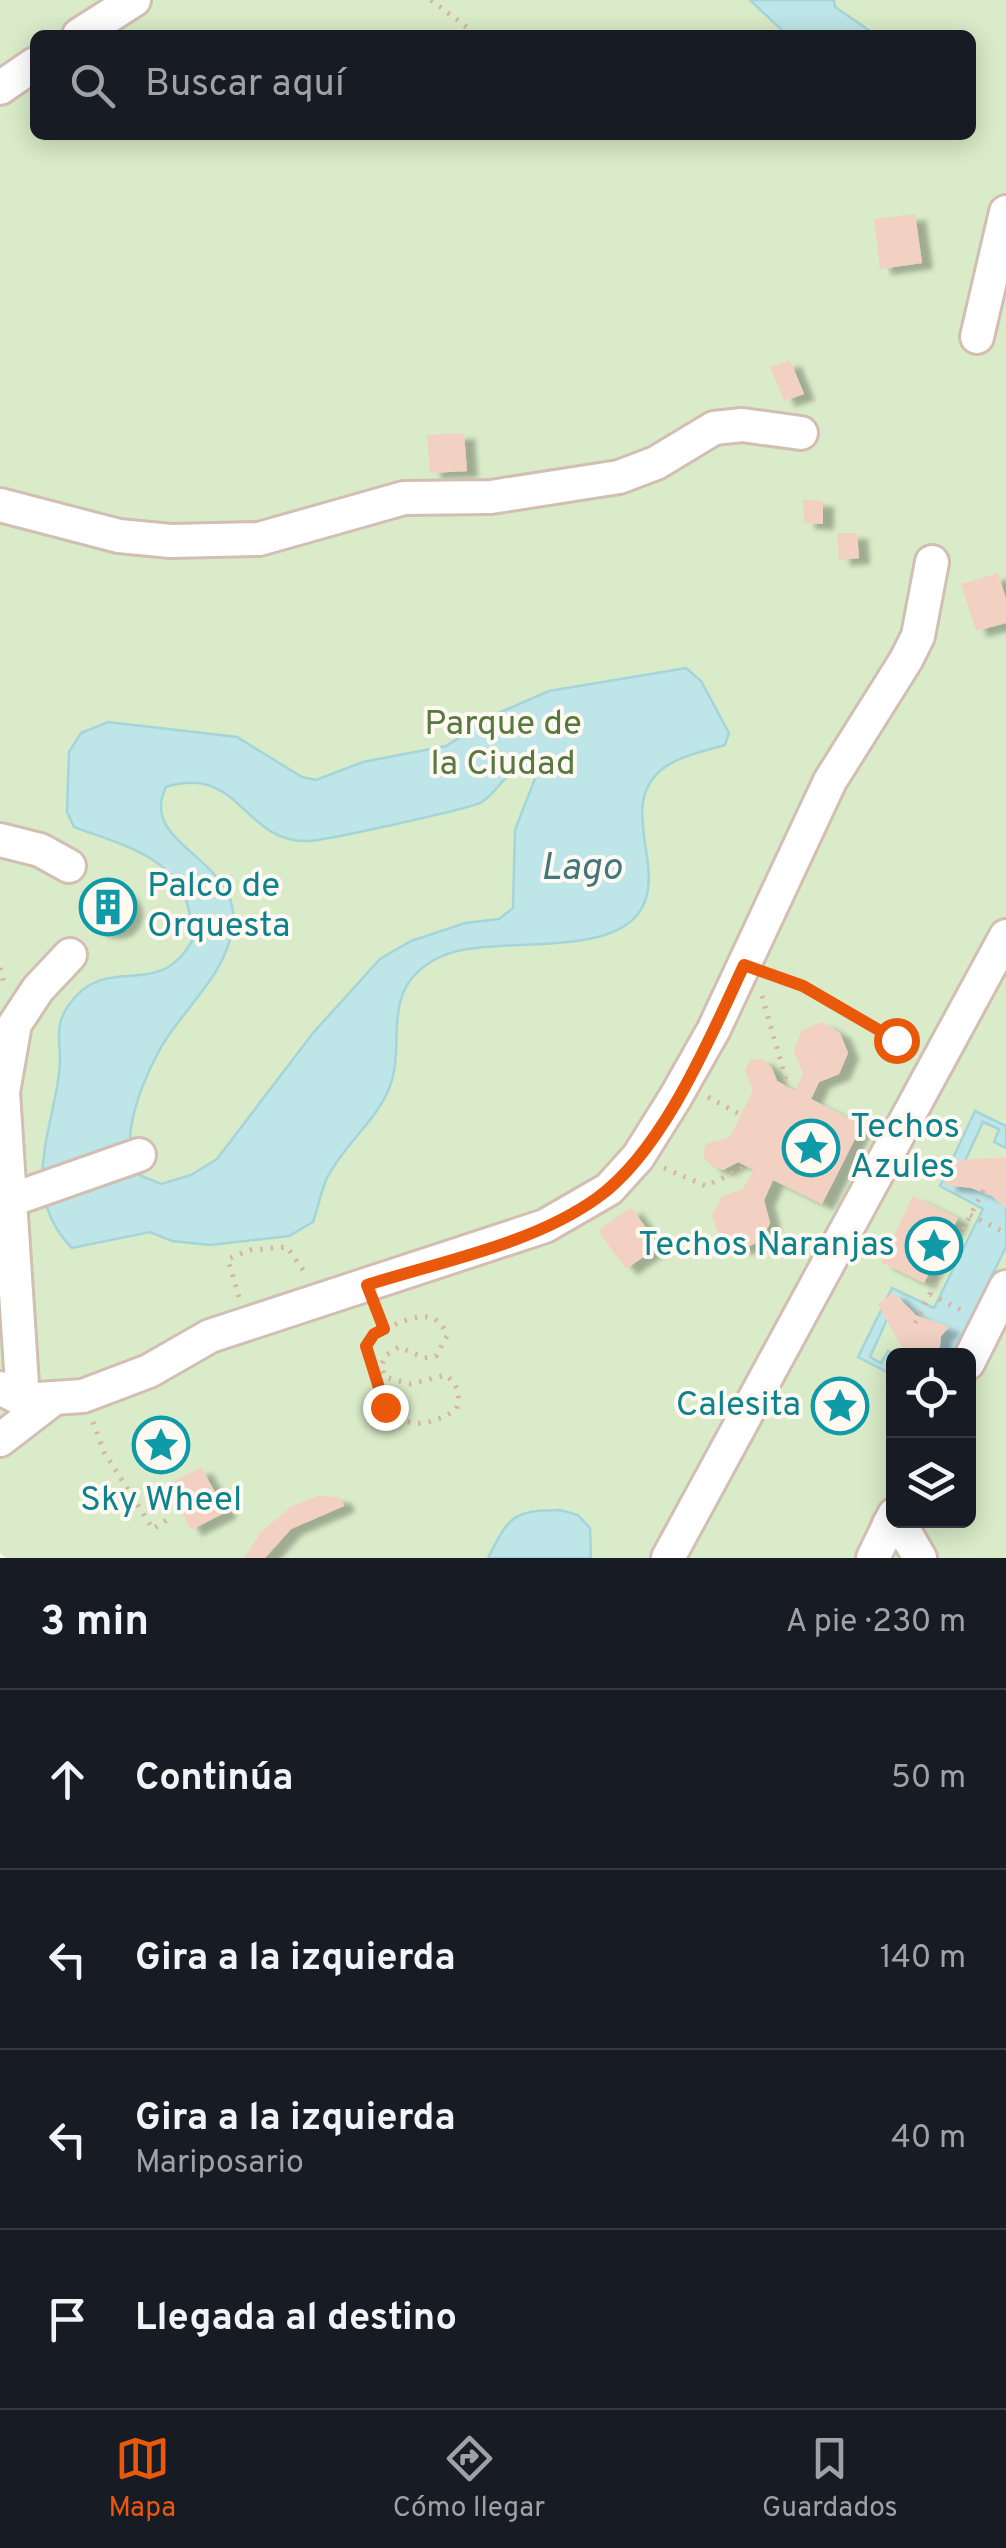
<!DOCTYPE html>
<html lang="es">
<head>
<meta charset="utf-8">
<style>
  :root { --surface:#171b24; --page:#242831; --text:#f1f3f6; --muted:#9ea1a6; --line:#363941; --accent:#ea580c }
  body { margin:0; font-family:Overpass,sans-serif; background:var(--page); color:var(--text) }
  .controls { position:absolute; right:30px; bottom:30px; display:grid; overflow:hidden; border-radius:15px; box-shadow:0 5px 25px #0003 }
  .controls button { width:90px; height:90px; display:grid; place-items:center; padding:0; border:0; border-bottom:2px solid var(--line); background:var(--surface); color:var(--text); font:50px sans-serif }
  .stop { position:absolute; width:30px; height:30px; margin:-22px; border:8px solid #ea580c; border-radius:50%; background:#fff }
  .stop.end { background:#ea580c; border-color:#fff; box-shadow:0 2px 10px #0008 }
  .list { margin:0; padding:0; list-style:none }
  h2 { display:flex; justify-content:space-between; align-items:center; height:130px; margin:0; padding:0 40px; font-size:42px }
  h2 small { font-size:32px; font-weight:400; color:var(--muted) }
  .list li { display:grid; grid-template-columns:65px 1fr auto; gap:30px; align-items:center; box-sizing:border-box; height:180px; padding:0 40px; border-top:2px solid var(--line) }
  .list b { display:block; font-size:38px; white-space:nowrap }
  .list p { margin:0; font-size:32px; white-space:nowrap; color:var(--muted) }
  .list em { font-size:32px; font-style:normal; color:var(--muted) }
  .icon { flex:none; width:55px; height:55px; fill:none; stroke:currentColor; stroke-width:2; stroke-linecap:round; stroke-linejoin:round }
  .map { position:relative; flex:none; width:1006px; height:1558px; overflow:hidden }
  .search { position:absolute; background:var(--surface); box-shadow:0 5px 25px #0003; left:30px; right:30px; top:30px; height:110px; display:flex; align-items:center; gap:25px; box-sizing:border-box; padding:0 35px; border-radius:15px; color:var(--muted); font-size:38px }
  .sheet { height:850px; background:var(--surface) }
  nav { display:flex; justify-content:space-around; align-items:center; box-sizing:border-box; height:140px; border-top:2px solid var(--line); background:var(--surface); font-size:28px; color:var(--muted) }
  nav a { display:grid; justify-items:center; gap:5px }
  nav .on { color:var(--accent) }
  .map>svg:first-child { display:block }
  .green { fill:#d9ebc8; fill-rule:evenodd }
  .water { fill:#bee5e7; stroke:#a4d5d9; stroke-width:2.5; fill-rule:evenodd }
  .building { fill:#f2d1c2; filter:url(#shadow) }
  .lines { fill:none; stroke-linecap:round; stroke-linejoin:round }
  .minor-casing { stroke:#d2beb2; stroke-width:38 }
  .path { stroke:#d8b4a4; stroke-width:5; stroke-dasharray:2.5 8; stroke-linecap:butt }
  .minor { stroke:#fff; stroke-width:32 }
  .route { stroke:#ea580c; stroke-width:12 }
  .labels { text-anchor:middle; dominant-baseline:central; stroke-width:8; stroke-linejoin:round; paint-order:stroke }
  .park-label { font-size:35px; fill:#567841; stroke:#fff9f2 }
  .culture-label { font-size:35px; fill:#0d838f; stroke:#fff9f2; text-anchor:start }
  .water-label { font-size:38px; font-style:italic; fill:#40787d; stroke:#fff9f2 }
</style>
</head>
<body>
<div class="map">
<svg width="1006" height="1558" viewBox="0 0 1006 1558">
  <defs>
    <filter id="shadow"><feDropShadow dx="11" dy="6" stdDeviation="2.5" flood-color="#0004"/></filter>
  </defs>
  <rect width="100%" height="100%" fill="#fdf4eb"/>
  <!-- green -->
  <path class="green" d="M0,0H1006V1558H6L0,1553ZM35,35H971V135H35ZM894,1356H968V1520H894Z"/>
  <!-- water -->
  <path class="water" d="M750,0H834L835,7L876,35H787Z
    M686,668L701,681L729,733L725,745C705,751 678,756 661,770C616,808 670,872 638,914C602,960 486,934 440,957C375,988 409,1045 388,1091C374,1123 343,1146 327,1178C321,1191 318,1208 313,1222L289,1236L210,1245L172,1241L150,1232L72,1248C20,1195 51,1135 59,1074C64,1041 48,1027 76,996C114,956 158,1000 192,941C194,861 134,849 74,827L67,812L69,752L81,733L108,722L237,737L302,777L316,780L363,762L446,746L496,714L549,691ZM529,765L538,771L515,830L513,908L499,919L465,923L411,941L380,959L313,1033L217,1159L191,1175L161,1184L137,1174C134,1160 128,1142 131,1128C135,1102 147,1072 160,1049C183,1008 227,975 233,925C241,858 137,845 166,787C241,764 243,843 308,841C324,841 473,808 482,802C501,789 505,769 529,765Z
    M975,1111L1006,1126V1148L994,1142L999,1129L983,1122L957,1178L1006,1180V1247L952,1355L923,1350L934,1324L894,1304L870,1357L881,1363L888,1351L898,1355L894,1356L893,1375L858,1357L892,1288L934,1308L983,1209L940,1186Z
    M560,1510L578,1515L590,1528L591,1558H488C509,1517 512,1510 560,1510Z"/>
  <!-- building -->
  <path class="building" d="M915,214L922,263L880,269L874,219Z
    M790,360L804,394L784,401L770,367Z
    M464,433L467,471L430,473L427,435Z
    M803,500L823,501V524L804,523Z
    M837,533H857L859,558L839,560Z
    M998,573L1006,599V623L976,631L961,584Z
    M84 909a24 24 0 1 1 48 0a24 24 0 1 1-48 0Z
    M822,1022L840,1033L848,1053L839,1074L819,1082L811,1099L862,1125L822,1204L773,1180L764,1200L770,1223L761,1241L742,1249L720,1238L712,1216L722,1196L743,1189L754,1170L738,1162L723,1170L711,1166L703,1156L706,1144L730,1137L753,1090L745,1070L750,1060L762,1059L772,1068L777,1081L795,1091L803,1074L794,1050L802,1030Z
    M1006,1157V1208L992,1196L971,1188L945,1185L947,1161Z
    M913,1196L958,1218L924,1283L881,1262Z
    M631,1207L659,1246L626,1269L598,1231Z
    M893,1292L916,1315L949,1327L941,1336L939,1355L907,1356L878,1305Z
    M201,1467L226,1512L191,1530L167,1485Z
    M320,1495L341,1498L344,1506L291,1529L265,1558H244L262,1531L292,1506Z"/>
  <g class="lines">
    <!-- minor casing -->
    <g class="minor-casing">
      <path id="minor" d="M79,35L134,0
        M0,88L35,64
        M977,337L1006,212
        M0,505L119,536L171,541L259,539L404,498L491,497L619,477L656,463L714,428L742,425L801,433
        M0,840L40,850L69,866
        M8,1201L139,1155
        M968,1363L1006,1287
        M0,1388L23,1400L83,1396L149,1371L210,1336L545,1226L609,1189L638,1157L675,1098L714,1029L830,781L906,660L918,636L932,562
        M23,1400L3,1092L15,1024L38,989L70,955
        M0,1440L52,1400
        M889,1524L906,1534L920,1558
        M668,1558L1006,936
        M873,1558L894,1515"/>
    </g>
    <!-- path -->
    <path class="path" d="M431,0L477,35
      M0,968L5,987
      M770,975L803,986L914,1052
      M762,996L788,1087
      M708,1097L741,1115
      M664,1168L706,1186L747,1166
      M970,1215L1006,1233
      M930,1294L963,1311
      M239,1297L228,1259L250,1250L287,1247L306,1274
      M377,1311L384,1329L374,1333L366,1346C373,1400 397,1447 456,1410C461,1394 458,1386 446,1375L410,1384L385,1377L381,1366L386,1355L399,1347L424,1358L436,1356L447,1336C436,1304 408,1319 384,1329
      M915,1323L985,1187
      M93,1422L104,1452L153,1529L173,1516"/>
    <!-- minor -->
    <use href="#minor" class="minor"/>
  </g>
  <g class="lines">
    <!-- route -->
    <path class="route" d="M385,1407L366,1346L374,1334L384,1329L367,1285C442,1261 533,1244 597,1198C663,1151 710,1038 744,965L803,986L896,1040"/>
  </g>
  <!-- icons -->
  <defs>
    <g id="building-ring" transform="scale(2.875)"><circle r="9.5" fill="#fff9f2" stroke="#0f9aa8" stroke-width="1.5"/><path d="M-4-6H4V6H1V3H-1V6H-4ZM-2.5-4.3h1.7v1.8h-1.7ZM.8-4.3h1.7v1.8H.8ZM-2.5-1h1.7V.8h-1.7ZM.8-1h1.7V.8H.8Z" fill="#0f9aa8"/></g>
    <g id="sight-ring" transform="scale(2.875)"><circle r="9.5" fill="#fff9f2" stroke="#0f9aa8" stroke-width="1.5"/><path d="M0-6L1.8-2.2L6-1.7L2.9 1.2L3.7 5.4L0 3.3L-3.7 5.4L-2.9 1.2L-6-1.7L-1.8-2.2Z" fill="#0f9aa8"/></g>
  </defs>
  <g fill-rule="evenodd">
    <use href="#building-ring" x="108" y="907"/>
    <use href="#sight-ring" x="811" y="1148"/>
    <use href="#sight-ring" x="934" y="1246"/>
    <use href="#sight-ring" x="840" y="1406"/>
    <use href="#sight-ring" x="161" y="1445"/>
  </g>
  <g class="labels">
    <!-- park labels -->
    <g class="park-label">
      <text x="503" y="725">Parque de<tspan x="503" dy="40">la Ciudad</tspan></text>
    </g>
    <!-- culture labels -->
    <g class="culture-label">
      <text x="147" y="887">Palco de<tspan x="147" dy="40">Orquesta</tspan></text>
      <text x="850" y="1128">Techos<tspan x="850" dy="40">Azules</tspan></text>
      <text x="895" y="1246" text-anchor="end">Techos Naranjas</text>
      <text x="801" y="1406" text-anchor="end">Calesita</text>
      <text x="161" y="1501" text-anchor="middle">Sky Wheel</text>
    </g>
    <!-- water labels -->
    <g class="water-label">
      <text x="581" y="869">Lago</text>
    </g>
  </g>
</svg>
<div class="controls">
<button><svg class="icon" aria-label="locate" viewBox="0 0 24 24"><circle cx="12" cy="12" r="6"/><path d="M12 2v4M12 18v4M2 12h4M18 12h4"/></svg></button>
<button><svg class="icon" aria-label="layers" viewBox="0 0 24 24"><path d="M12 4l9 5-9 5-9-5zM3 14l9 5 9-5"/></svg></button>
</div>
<div class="stop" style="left:896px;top:1040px"></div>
<div class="stop end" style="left:385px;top:1407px"></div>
<div class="search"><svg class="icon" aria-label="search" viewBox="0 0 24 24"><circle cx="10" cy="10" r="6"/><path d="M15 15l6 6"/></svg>Buscar aquí</div>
</div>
<section class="sheet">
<h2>3 min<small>A pie · 230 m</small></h2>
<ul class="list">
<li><svg class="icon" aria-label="ahead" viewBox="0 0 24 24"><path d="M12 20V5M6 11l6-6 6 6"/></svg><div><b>Continúa</b></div><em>50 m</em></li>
<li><svg class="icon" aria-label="left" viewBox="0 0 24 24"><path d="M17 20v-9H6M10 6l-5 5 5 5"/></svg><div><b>Gira a la izquierda</b></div><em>140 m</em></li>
<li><svg class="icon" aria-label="left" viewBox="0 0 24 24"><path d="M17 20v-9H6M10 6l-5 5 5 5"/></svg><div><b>Gira a la izquierda</b><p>Mariposario</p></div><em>40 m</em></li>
<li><svg class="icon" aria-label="arrive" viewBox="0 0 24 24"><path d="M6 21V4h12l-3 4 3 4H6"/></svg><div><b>Llegada al destino</b></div></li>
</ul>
</section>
<nav>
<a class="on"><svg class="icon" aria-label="map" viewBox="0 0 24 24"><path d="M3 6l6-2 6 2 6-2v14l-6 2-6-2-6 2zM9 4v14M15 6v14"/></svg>Mapa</a>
<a><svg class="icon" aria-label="directions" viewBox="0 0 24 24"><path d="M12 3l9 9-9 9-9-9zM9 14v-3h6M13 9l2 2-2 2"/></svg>Cómo llegar</a>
<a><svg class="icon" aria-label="saved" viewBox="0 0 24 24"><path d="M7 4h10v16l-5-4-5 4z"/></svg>Guardados</a>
</nav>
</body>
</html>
